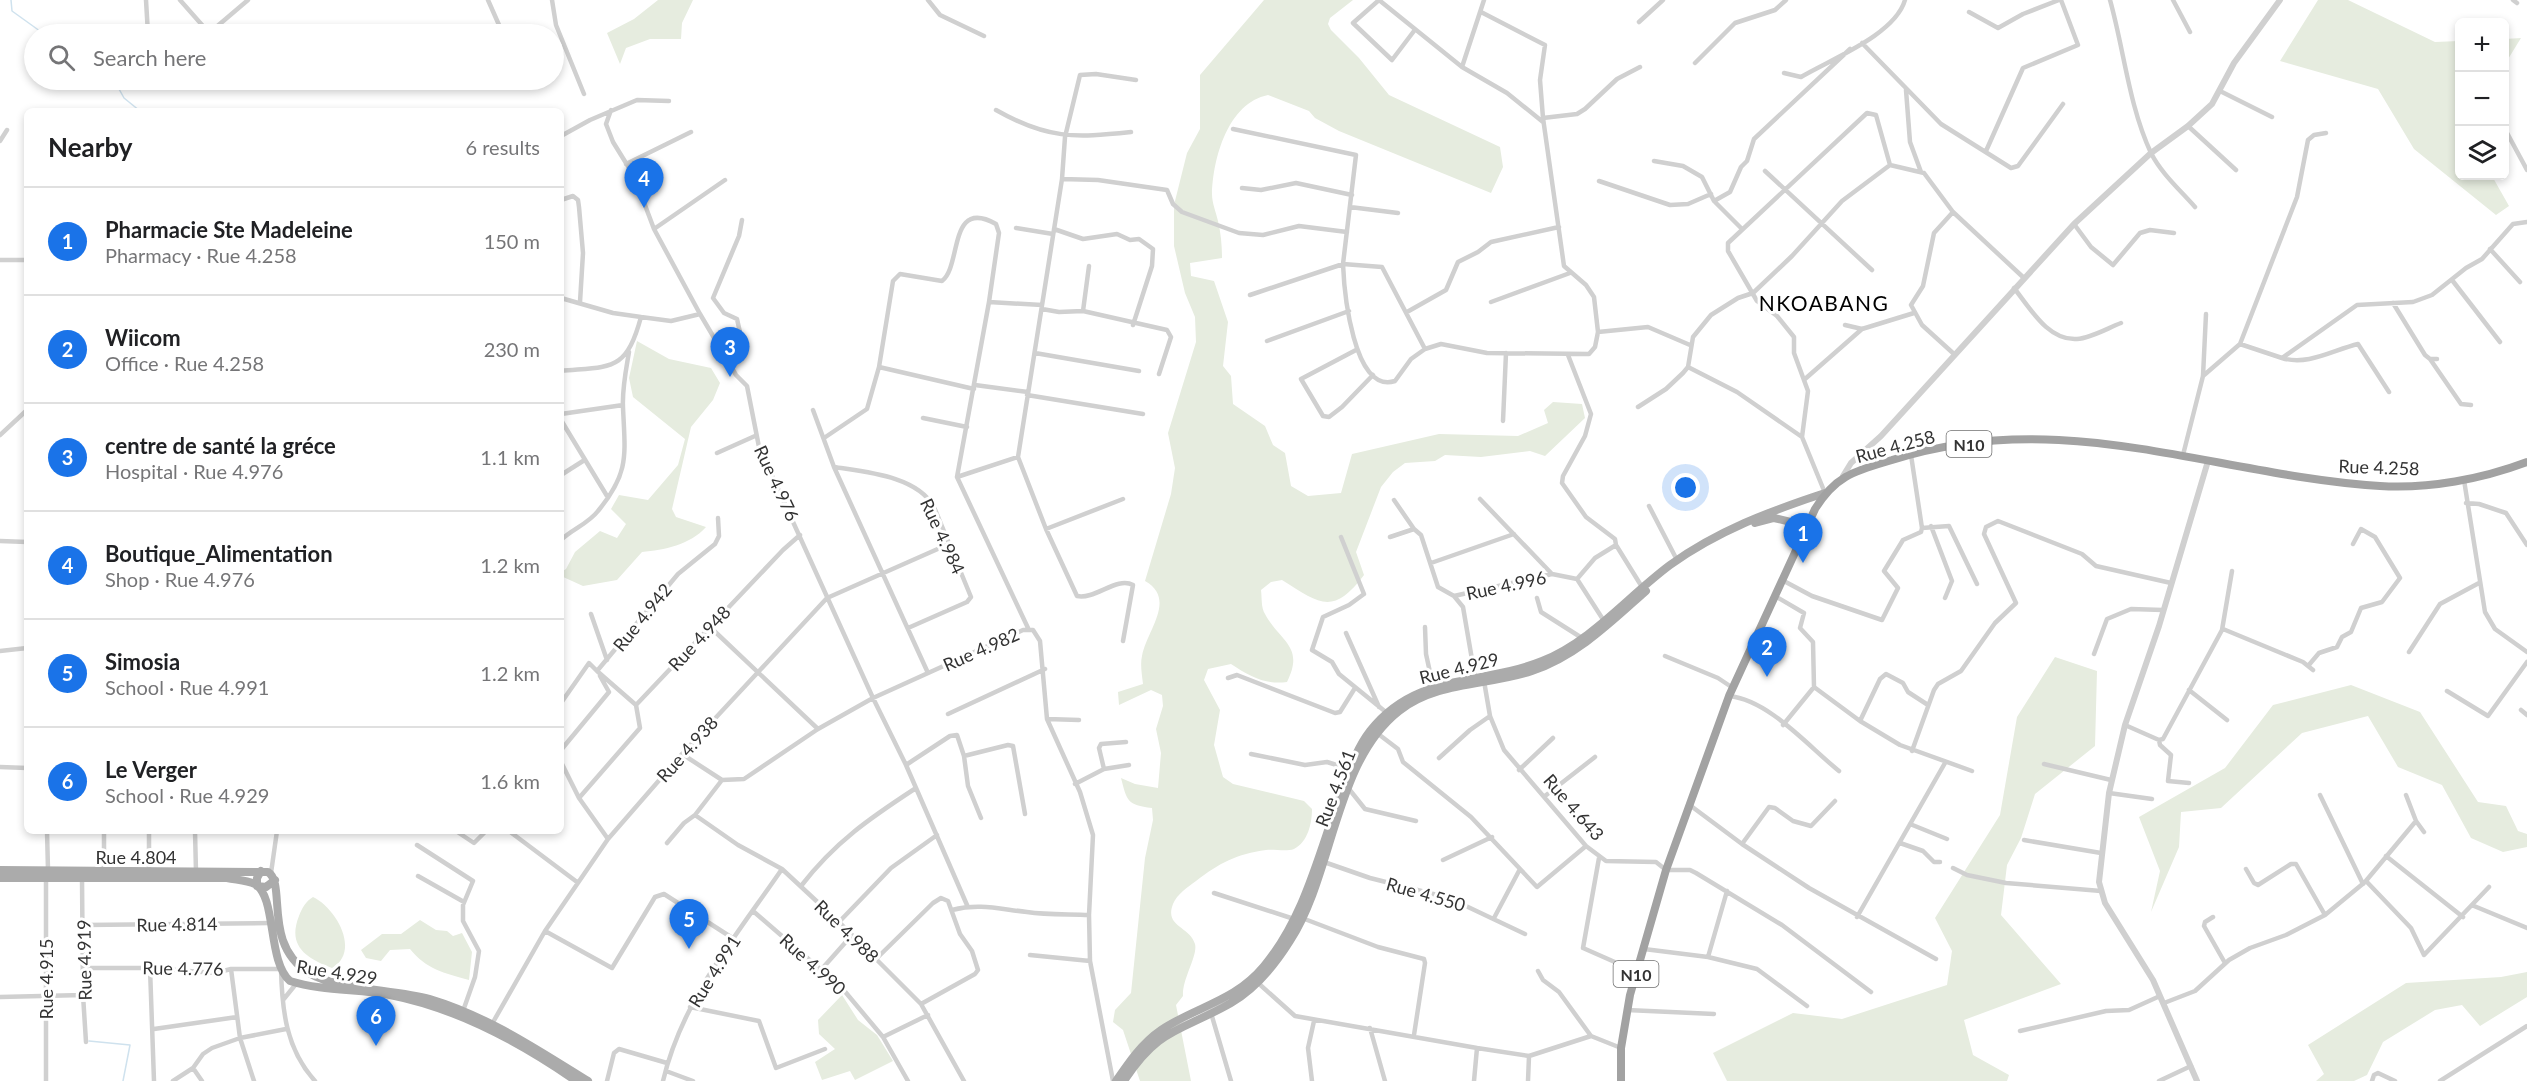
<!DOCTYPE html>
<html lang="en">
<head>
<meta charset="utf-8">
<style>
  :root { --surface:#fff; --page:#f2f2f2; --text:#202124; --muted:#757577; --line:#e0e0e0; --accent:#1a73e8 }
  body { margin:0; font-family:Lato,sans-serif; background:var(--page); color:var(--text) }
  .controls { position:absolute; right:18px; top:18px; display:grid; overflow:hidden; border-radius:9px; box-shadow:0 3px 9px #0003 }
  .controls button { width:54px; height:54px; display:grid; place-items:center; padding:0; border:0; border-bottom:2px solid var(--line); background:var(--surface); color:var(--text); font:30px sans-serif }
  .you { position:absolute; left:1686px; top:488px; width:21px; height:21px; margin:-15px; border:4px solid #fff; border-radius:50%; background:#1a73e8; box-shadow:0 0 0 9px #1a73e833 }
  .badge { display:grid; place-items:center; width:39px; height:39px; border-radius:50%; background:var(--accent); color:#fff; font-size:20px; font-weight:700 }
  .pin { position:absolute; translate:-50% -50px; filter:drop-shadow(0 2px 3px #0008) }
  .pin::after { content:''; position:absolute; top:32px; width:21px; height:18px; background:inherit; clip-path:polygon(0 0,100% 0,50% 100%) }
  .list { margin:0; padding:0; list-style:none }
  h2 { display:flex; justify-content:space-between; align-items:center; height:78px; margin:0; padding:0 24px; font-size:26px }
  h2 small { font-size:20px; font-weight:400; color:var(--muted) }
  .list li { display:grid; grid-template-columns:39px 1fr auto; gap:18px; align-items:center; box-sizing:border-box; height:108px; padding:0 24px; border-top:2px solid var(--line) }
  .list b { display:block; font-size:22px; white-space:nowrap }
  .list p { margin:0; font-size:20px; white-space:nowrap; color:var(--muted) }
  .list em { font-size:20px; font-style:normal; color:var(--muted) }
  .icon { flex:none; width:33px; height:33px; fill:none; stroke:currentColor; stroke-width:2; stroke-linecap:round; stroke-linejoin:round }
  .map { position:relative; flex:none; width:2527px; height:1081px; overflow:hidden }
  .search { position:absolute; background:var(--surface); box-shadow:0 3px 9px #0003; left:24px; top:24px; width:540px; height:66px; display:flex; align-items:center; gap:15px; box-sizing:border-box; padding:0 21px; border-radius:33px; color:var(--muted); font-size:22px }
  .panel { position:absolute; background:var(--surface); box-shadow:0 3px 9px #0003; left:24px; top:108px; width:540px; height:726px; border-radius:9px }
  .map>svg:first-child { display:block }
  .green { fill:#e6ecdf }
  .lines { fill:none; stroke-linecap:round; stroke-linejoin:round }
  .stream { stroke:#cfe2ee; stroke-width:1.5 }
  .minor { stroke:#d0d0d0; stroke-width:4.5 }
  .tertiary { stroke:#d0d0d0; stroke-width:6 }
  .primary { stroke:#ababab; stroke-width:8 }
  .trunk { stroke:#a2a2a2; stroke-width:8 }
  .labels { text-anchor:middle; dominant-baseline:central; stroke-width:6; stroke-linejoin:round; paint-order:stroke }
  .shield { fill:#fff; stroke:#707070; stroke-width:1.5 }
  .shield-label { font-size:16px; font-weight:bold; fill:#333 }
  .street-label { font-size:18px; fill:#333; stroke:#fff }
  .quarter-label { font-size:21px; letter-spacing:1.5px; fill:#000; stroke:#fff }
</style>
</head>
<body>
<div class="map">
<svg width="2527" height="1081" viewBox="0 0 2527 1081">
  <rect width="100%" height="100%" fill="#fff"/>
  <!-- green -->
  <path class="green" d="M658,0H693L682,23L681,39H650L626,48L620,64L607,33L634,19Z
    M1264,0H1353L1330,18L1328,24L1331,30L1359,58L1389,95L1500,147L1503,167L1491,193L1339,131L1315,118L1309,111L1268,95C1228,103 1213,158 1212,194C1212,203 1216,212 1218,221C1221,234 1222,246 1222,258L1190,263L1191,276L1214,281L1228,322L1223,366L1231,376L1233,404L1265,426L1273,445L1285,453L1291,486L1308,496L1341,493L1352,454L1439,434L1518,436L1548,423L1544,410L1553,402L1582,404L1585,418L1545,456L1530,451L1481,457L1445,455L1435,461L1405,463L1393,472L1381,487L1356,552L1364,575C1333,616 1320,604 1282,580L1271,582L1261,590C1262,598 1261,608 1265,614C1280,642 1305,646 1287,682C1265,685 1249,676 1231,664L1208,669L1204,680L1220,710L1214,745L1223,777L1233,784L1304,801L1312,809C1312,823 1308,842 1294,849C1286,852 1275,849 1266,850C1237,854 1219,863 1196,881C1188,887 1177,894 1173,904C1164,927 1190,926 1195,944C1198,956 1182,979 1183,996L1176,1005L1191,1081H1140L1123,1030L1113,1022L1115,1010L1131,993L1145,858L1153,820L1152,808C1127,805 1127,801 1121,778L1135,784L1158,788L1161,753L1156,729L1163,706L1162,695L1151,690L1119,705L1118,692L1143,684C1142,675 1140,664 1142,656C1147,630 1177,599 1145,581L1171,494L1175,468L1168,433L1196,342L1195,317L1185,293L1174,246V205L1187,153L1200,129V75Z
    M2318,0H2348L2435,42L2459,41L2460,176H2492L2509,206L2496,215L2414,149L2378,89L2280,61Z
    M2521,38L2505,64V39Z
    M637,341L669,359L711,368L720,383L713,400L691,427L672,509L676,517L706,527C690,545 664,550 642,552L617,580L583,586L561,576V572L566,569L575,552L600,531L617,538L626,524L611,509L619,495L648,500L678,465L685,439L633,397L629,378Z
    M2055,657L2097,671L2095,746L2035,794L2021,838L2007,865L2001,915L2061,984L1964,1020L1973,1055L2009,1075L2007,1081H1727L1713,1053L1793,1013L1842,1019L1947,985L1952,951L1935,918L2000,815L2017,717Z
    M2351,685L2420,712L2478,802L2506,806L2518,831L2527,834V847L2503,852L2471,838L2442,785L2398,767L2368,716L2302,733L2221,808L2181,812L2179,847L2151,912L2160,871L2139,817L2225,768L2273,705Z
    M313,897C336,908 361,951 332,968C306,958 287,946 299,916C302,908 306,901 313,897Z
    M420,920L436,930L447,931L453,936L462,933L472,952L469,980C444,973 426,969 410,949L390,950L381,961L366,958L361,950L382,934H401Z
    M2527,972V997L2480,1026L2462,1005L2435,1010L2383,1042L2367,1075L2354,1081H2316L2324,1074L2308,1045L2406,983L2501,977Z
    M842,995L858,1020L877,1035L893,1061L855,1080L850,1071L822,1080L815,1062L835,1049L819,1034L818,1020Z"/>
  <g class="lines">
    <!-- stream -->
    <path class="stream" d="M11,0L12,11L44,34
      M114,80L124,98L140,111
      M89,1041L130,1045L123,1081"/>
    <!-- minor -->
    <path class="minor" d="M146,0L148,34
      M180,0L210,34
      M488,0L503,34
      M552,0L556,25L584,94
      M928,0L940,15L984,36
      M1379,0L1462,67L1507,93L1543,122
      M1379,0L1353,23L1392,60L1414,31
      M2110,0C2124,50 2129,106 2151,153C2161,173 2180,190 2195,207
      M2173,0L2190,32
      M2513,0L2517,3
      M1969,12L1998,28L2023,14L2059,0
      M1639,22L1663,0
      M208,34L248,0
      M1862,43L1941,124L2011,168L2018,166L2063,104
      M1695,63L1735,23L1775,10L1786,0
      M1462,67L1484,0
      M1784,73L1801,77C1831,59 1895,35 1905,0
      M1906,90L1910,142L1921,172
      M2220,91L2272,117
      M611,110L606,124L613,142L634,176L654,229L700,314L736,375L747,386L759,447L873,698L906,765L967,905
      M996,110C1047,139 1074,138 1131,132
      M1543,118L1577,114L1585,109L1617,79L1640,67
      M2188,126L2236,170
      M1233,129L1356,155L1343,264C1344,289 1353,395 1395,381L1411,359L1425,349L1441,344L1487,353L1589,354L1595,347L1598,332L1594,297L1586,285L1564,266L1543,118L1540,80L1545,45L1481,12
      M2506,131L2527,170
      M561,136L590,120L637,100L669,101
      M0,141L7,130
      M1986,151L2023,68L2078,45L2061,0
      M1654,161L1683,166L1702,177L1714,201L1742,229
      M626,164L691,132
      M1765,171L1872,270
      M1062,179L1065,137L1080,75L1096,74L1136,80
      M1599,181L1670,205L1688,204L1711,194
      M1242,188L1261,190L1296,183L1352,195
      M561,200L573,196L578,200L579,207L583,253L580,302
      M1714,201L1730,192L1741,167L1747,161L1754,139L1850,49
      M1350,207L1398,213
      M1953,212L1934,233L1923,286L1911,305L1922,325L1954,354
      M2074,224L2091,247L2113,265L2140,233L2150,230L2174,233
      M1016,228L1053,234
      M654,229L725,180
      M1054,229L1083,239L1117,234L1130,240L1139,239L1153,249L1152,266L1133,325
      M2490,249L2520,282
      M0,260H27
      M2452,280L2500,342
      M2014,288C2030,308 2048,341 2077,339C2091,338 2108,328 2121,323
      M1250,295L1343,264L1382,267L1425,349
      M561,298L613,313L641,317
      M1491,302L1570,273
      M2393,303L2425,355L2430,359H2437
      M1042,309L1059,312L1083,311L1167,330L1171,337L1159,374
      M1083,311L1089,266
      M1407,312L1446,290L1458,262L1478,252L1491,242L1559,227
      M1845,325L1862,329L1914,313
      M1598,332L1648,327L1690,345
      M1267,341L1349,311
      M2240,344L2282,358L2357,305L2413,302L2432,295L2466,268L2482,259L2513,224L2527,222
      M1356,350L1301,379L1323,416L1329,417L1342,407L1373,375
      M1035,353L1139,371
      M1568,355L1591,414L1585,436L1563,476L1562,483L1586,517L1615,539L1616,545L1642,587
      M2282,358C2308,366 2333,350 2358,344L2389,392
      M2430,359L2461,404L2471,405
      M731,367L744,350L737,319L724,313L713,298L739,236L742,220
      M879,367L974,389
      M1688,367L1737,392L1802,437
      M561,371C612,366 626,372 641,317L671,321L700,314
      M2203,376L2240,344L2297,197L2308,140L2314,135L2326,133
      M1805,379L1862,329
      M975,385L1028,392
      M1027,395L1143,414
      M1638,407L1666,389L1683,373L1688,367L1693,337L1711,315L1738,298L1753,293L1792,256L1842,201L1890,165L1924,173L1953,212L2024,278
      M813,410L834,467
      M561,414L623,405
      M923,418L967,427
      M561,420L607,496
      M1503,421L1506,353
      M0,435L27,410
      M824,438L867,409L879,367L893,281L900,274L942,281C962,266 948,197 996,224L999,233L989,302
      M717,453L755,436
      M1911,455L1922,528L1949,526L1977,584
      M2183,455L2203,376L2206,314
      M561,475L583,461
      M957,477L1018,457
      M2464,480L2485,612L2495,629L2527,652
      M1825,493L1802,437L1808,391L1794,353V337L1777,316L1757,301L1728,251V243L1867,113L1876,115L1890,165
      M1480,499L1552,574
      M1394,500L1414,529
      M2466,503L2479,504L2506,513L2527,545
      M1649,506L1677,560
      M1931,526L1952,581L1945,598
      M1046,529L1123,499
      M1341,537L1364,594L1349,605L1323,617L1312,650L1332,662L1339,674L1387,713
      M1390,537L1414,529L1421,535L1438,587L1454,596L1463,607L1475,677
      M561,540C572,529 588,524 598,511C630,472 625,455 623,407C622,389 626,370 629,352
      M0,541L27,542
      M1431,563L1514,534
      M1577,579L1604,621
      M1782,580L1812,596L1882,620L1898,588L1884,571L1903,540L1921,532L1922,528
      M1454,596L1552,574L1577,579L1595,558L1616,545
      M1775,596L1804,613L1800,628L1813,642L1814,687
      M1537,598L1541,612L1582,638
      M591,614L607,660
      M709,626L818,729
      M1425,627L1426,654L1433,686
      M908,628L967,602L971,597L934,507C917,476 866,472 834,467L928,673
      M1028,628L957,477L989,302L1042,305
      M2223,629L2303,662L2313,670
      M1346,633L1379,707
      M1123,641L1133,585C1117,576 1095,600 1077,596L1046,529L1018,457L1062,179L1098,180L1167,190L1173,204L1182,212L1239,233L1263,235L1299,226L1347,232
      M0,651L27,648
      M2409,652L2440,604L2479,583
      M2094,654L2107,619L2131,609L2163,610
      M1665,656L1718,678L1733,688
      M2308,666L2319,653L2337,647L2342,637L2351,632L2361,608L2382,602L2400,578L2375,537L2361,529L2353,544
      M597,671L636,705L783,550L800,535
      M1228,678L1237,675L1335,713L1340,712L1355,688
      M1484,681L1490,716L1504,750L1586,846L1606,861L1656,862L1666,870H1690L1696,873L1782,925L1871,992
      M2189,690L2227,720
      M2447,691L2488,716L2527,662
      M1729,696C1769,700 1808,746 1839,771
      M561,703L589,663L597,671L678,574L715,544L719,536L718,518
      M2521,710L2527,715
      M948,714L1045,669
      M1047,719L1079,720
      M1860,721L1880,679L1886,674L1903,683L1908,692L1928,705
      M1783,725L1814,687L1860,721L1900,745L1972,771
      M2125,725L2159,740L2163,739L2222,630L2232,571
      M1377,733L1398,749L1403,762L1471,817L1537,887L1586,846
      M2159,740L2160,745L2171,755L2168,781L2189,783
      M561,750L609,692L600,676
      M1912,751L1934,690L1938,684L1961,671L1995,623L2016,603L1984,534L1986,527L1998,521L2082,554L2096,566L2171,583
      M682,754L722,780L744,779L818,729L873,698L1023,630H1033L1040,641L1047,719L1080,792L1093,835L1089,915L1090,961L1113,1081
      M1251,754L1305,765L1327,762L1350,769
      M964,756L1008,745L1013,746L1025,814
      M1439,758L1470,730L1490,716
      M561,762L579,798L608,839
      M2044,764L2111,780
      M906,765L950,736L957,735L964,756L968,786L981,818
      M0,767L27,768
      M1104,769L1099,748L1101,744L1126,742
      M1519,770L1553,738
      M1075,784L1104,769L1129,765
      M1349,789L1365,809L1416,821
      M2109,793L2152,799
      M2320,795L2363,884
      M2406,795L2416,821L2424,832
      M1545,796L1595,757
      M579,798L640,728L636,705
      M1691,806L1742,844L1809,888L1936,959
      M695,815L738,845L782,869L839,922L921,1004L964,1081
      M1910,824L1947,839
      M47,831L48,870
      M104,831V872
      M149,831V872
      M195,831L196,872
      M456,831L474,843L486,831
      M509,831L577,882
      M2024,840L2101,853
      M667,843L684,823L695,815L722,780
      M1900,843L1923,851L1934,862H1940
      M1742,844L1769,807L1775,808L1793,821L1811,826L1835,801
      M417,845L473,881L463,905V921L479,951L475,977L463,1011
      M2386,856L2463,917
      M1599,858L1583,948L1617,963L1634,980
      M1443,860L1492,837
      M1324,862L1370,878L1449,898L1525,934
      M1953,868L1967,875L2006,883L2101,891
      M2246,869L2254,883L2258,885L2291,864H2296L2325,915
      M271,873L277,831
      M418,876L464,902
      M82,878L83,995L86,1042
      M2366,881L2411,928L2424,955L2489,887
      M801,886C835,842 870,818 916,788
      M1214,893L1294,919
      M2474,906L2527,928
      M952,910C979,903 999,909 1027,912C1047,915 1068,914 1089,915
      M753,911L842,988L883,1037L908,1081
      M1857,917L1945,763
      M2213,917L2205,922L2204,926L2225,963
      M1302,918L1378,947L1424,959L1425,963L1414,1035
      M1494,918L1520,869
      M839,922L891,868L937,835
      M84,925L270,923
      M545,931L612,968L655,897L664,894L734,939
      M1644,949L1708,957L1727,891
      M1030,955L1090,961
      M1708,957L1757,969L1807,1006
      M876,959L933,903L941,898L948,901L960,934L972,951L978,970L975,974L921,1004
      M84,968H150L215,973L231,969H281C282,1010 286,1049 315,1081
      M150,968L154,1081
      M231,969L240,1038L254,1081
      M820,971L852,935
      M1538,971L1543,980L1559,992L1591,1036
      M1257,982L1295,1016L1477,1048
      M0,997L83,995
      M283,1000L296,984
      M2164,1003L2195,991L2229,960L2250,948L2286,935L2325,915L2365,882L2416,821
      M690,1007L759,1021L776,1068L825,1049
      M1627,1010L1714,1014
      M1211,1013L1231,1081
      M492,1024L545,931L608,839L682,754L827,598L949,544
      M1370,1028L1385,1081
      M154,1029L237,1017
      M2020,1031L2106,1011L2129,1010L2160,996
      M883,1037L928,1015
      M193,1068L202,1081
      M666,1071L693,1081
      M46,1081V878
      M173,1081L193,1068L203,1054L212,1048L240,1038L286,1029
      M607,1081L614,1053L619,1049L667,1063
      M663,1081C682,1000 736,936 782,869
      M1312,1081L1308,1048L1314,1021
      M1474,1081L1477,1048L1529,1056L1591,1036L1621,1048
      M1528,1081L1529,1056
      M2159,1081L2191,1066
      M2372,1081L2374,1075L2378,1073L2395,1081
      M2440,1081L2527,1026"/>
    <!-- tertiary -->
    <path class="tertiary" d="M1843,476L1851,463L1881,436L2074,224L2151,153L2188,126L2212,104L2234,63L2280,0
      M2197,1081L2153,980L2105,903L2099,882L2109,793L2125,725L2159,626L2208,461"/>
    <!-- primary -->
    <path class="primary" d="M1755,523L1774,518L1807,526
      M0,870L268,872C287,884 262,944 309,973C337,990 395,989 430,999C487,1016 538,1050 588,1081
      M261,871L257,878V886L266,887L275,880
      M0,878H227C236,880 246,880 255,884C277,897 267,961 290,981C322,991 357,989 390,995C457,1008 520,1042 576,1081
      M1116,1081C1129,1062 1142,1043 1161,1030C1197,1006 1234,1002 1264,966C1305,917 1319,852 1341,793C1349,772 1356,749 1370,731C1416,672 1480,686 1542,661C1592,641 1627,597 1670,565C1717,531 1770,511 1825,493
      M1124,1081C1159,1027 1180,1032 1231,1003C1255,989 1275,965 1290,941C1334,873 1334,762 1399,711C1437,681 1488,686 1532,671C1577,656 1611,622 1646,591"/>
    <!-- trunk -->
    <path class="trunk" d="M1621,1081V1048L1630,995L1666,870L1729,696L1815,509C1836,475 1855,471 1892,460C2063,405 2212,475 2380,486C2429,489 2482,479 2527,462"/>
  </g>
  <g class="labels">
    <!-- shield labels -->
    <g class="shield">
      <rect x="1946.5" y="431" width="45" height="26" rx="4.5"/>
      <rect x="1613.5" y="961" width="45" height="26" rx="4.5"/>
    </g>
    <g class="shield-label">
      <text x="1969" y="444">N10</text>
      <text x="1636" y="974">N10</text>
    </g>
    <!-- street labels -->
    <g class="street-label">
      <text transform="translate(1895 446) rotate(-15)">Rue 4.258</text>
      <text transform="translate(2379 467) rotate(2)">Rue 4.258</text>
      <text transform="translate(777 483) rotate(65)">Rue 4.976</text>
      <text transform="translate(943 536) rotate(65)">Rue 4.984</text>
      <text transform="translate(1506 585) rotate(-12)">Rue 4.996</text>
      <text transform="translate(642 617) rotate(-51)">Rue 4.942</text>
      <text transform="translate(699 638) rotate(-47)">Rue 4.948</text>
      <text transform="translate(981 649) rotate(-24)">Rue 4.982</text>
      <text transform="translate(1459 668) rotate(-14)">Rue 4.929</text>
      <text transform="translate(687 749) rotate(-48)">Rue 4.938</text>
      <text transform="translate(1335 788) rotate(-69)">Rue 4.561</text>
      <text transform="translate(1574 807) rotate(49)">Rue 4.643</text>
      <text x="136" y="857">Rue 4.804</text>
      <text transform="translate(1426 894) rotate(16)">Rue 4.550</text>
      <text transform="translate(177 924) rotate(-1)">Rue 4.814</text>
      <text transform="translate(847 931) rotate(44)">Rue 4.988</text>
      <text transform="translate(84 960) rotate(-91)">Rue 4.919</text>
      <text transform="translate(813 964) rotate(42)">Rue 4.990</text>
      <text transform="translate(183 968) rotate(1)">Rue 4.776</text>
      <text transform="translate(714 971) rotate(-58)">Rue 4.991</text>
      <text transform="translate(337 972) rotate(9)">Rue 4.929</text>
      <text transform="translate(46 979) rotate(-90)">Rue 4.915</text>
    </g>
    <!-- quarter labels -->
    <g class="quarter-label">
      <text x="1824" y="302">NKOABANG</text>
    </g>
  </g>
</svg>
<div class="controls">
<button>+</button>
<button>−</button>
<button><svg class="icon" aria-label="layers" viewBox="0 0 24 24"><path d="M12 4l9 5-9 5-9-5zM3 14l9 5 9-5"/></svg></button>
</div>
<div class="you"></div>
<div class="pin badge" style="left:1803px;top:563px">1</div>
<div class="pin badge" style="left:1767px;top:677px">2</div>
<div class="pin badge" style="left:730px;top:377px">3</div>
<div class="pin badge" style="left:644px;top:208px">4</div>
<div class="pin badge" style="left:689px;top:949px">5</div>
<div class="pin badge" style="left:376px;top:1046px">6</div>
<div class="search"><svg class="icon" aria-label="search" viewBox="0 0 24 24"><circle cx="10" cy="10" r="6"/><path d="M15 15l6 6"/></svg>Search here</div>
<section class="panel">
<h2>Nearby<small>6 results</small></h2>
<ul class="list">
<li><span class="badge">1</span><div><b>Pharmacie Ste Madeleine</b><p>Pharmacy · Rue 4.258</p></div><em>150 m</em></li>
<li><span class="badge">2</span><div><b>Wiicom</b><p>Office · Rue 4.258</p></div><em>230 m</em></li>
<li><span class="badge">3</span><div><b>centre de santé la gréce</b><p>Hospital · Rue 4.976</p></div><em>1.1 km</em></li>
<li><span class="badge">4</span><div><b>Boutique_Alimentation</b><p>Shop · Rue 4.976</p></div><em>1.2 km</em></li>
<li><span class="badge">5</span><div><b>Simosia</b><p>School · Rue 4.991</p></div><em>1.2 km</em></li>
<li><span class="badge">6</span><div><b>Le Verger</b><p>School · Rue 4.929</p></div><em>1.6 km</em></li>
</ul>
</section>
</div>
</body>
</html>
